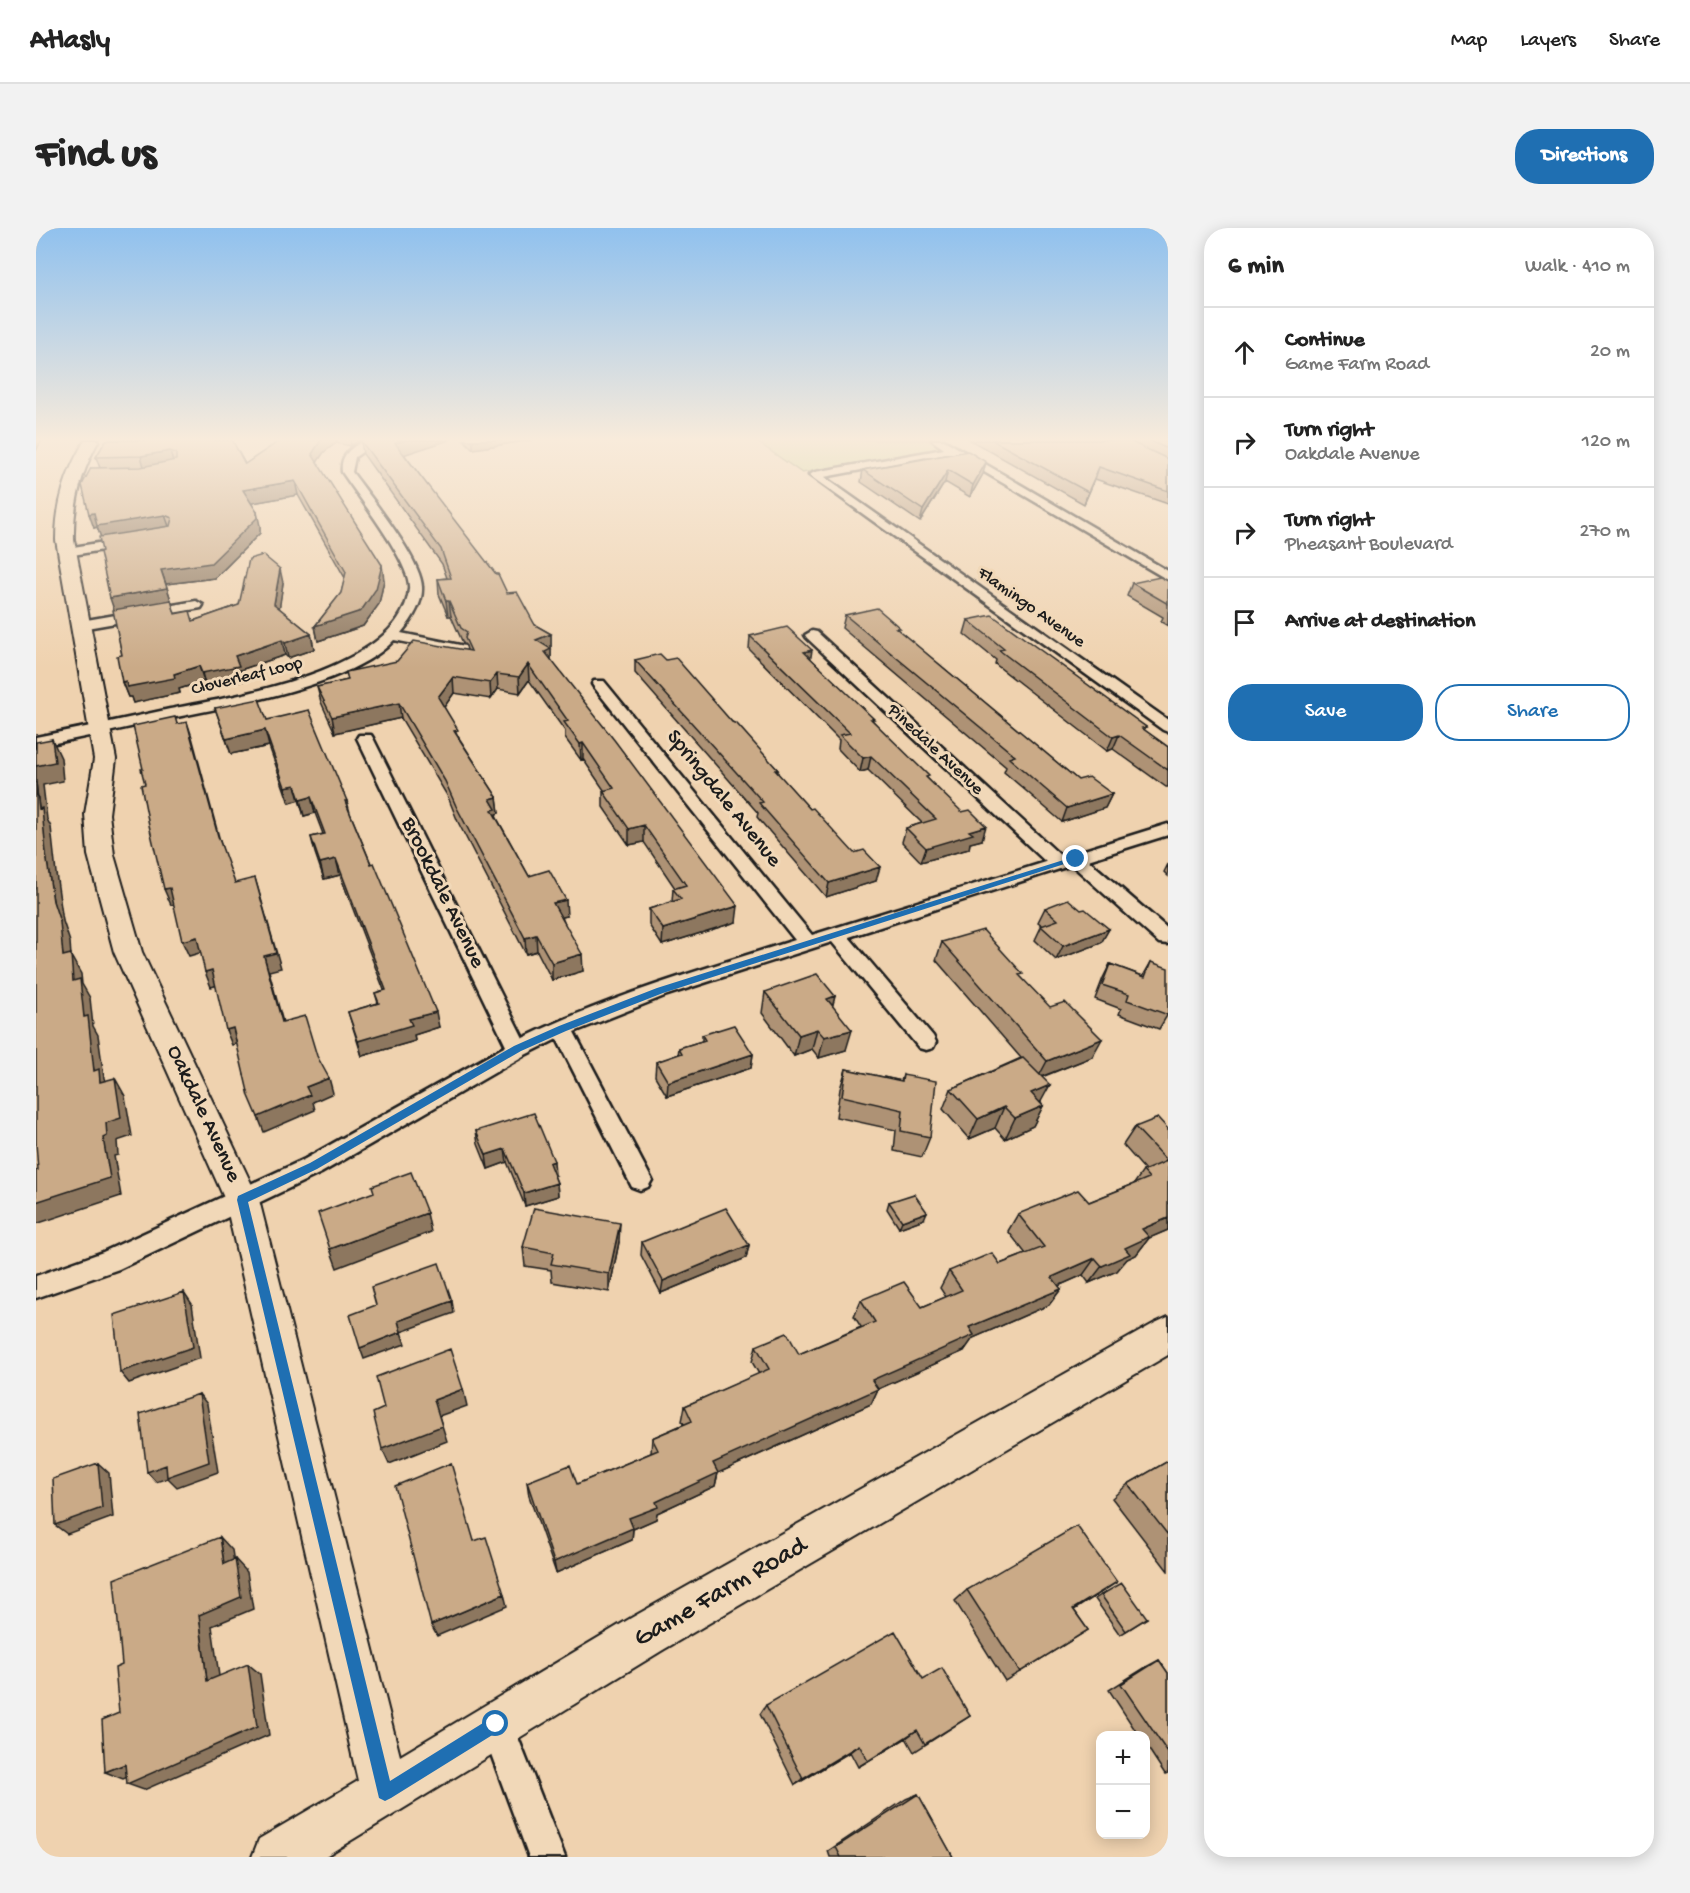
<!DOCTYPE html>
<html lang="en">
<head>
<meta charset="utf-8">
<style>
  :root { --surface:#fff; --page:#f2f2f2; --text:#222; --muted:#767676; --line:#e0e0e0; --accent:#1f6fb2 }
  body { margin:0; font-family:"Gochi Hand",sans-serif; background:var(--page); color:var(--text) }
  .controls { position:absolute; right:18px; bottom:18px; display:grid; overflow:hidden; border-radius:12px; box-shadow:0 3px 15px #0003 }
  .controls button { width:54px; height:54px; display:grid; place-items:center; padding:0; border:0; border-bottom:2px solid var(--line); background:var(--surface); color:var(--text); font:30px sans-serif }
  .stop { position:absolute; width:18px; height:18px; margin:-14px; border:4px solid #1f6fb2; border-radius:50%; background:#fff }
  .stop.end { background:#1f6fb2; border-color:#fff; box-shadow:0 2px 6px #0008 }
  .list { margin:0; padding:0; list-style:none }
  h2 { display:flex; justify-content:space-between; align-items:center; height:78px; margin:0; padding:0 24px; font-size:26px }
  h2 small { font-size:20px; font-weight:400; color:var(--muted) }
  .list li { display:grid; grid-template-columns:39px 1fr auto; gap:18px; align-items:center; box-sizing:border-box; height:90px; padding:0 24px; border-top:2px solid var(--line) }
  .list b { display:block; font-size:22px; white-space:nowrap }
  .list p { margin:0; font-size:20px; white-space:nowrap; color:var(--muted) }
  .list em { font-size:20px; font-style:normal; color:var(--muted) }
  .actions { display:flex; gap:12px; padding:18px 24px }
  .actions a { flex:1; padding:14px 0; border:2px solid var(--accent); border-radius:24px; text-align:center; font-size:21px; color:var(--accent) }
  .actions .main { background:var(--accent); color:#fff }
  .icon { flex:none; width:33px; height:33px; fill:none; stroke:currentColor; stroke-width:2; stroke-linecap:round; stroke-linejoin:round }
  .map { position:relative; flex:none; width:1132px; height:1629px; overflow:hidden; border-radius:24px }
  header { display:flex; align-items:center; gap:36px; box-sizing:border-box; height:84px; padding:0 30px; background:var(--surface); border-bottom:2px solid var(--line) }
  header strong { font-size:28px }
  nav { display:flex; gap:33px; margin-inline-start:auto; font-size:21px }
  .intro { display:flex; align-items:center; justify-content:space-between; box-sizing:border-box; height:144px; padding:0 36px }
  h1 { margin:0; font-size:42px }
  .button { padding:15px 27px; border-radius:24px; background:var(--accent); color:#fff; font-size:21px; font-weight:700 }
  main { display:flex; gap:36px; padding:0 36px }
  aside { flex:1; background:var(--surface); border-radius:24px; box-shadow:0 3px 15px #0003 }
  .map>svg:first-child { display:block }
  .green { fill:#bed388; stroke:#6d7852; stroke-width:1.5 }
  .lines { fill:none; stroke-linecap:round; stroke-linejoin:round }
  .street-casing { stroke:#1c1c1c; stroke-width:5 }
  .secondary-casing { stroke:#1c1c1c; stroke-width:4 }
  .street { fill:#f1d8b8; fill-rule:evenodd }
  .secondary { fill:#f1d8b8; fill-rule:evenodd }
  .wall { fill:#ae9274; stroke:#1c1c1c; stroke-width:1.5 }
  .shaded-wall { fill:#8d775e; stroke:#1c1c1c; stroke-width:1.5 }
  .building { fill:#caaa87; stroke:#1c1c1c; stroke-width:1.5 }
  .route { fill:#1f6fb2 }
  .labels { text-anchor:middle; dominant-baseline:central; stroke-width:6; stroke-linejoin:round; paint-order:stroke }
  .far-street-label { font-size:18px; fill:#1c1c1c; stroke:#f1d8b8 }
  .street-label { font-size:22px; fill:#1c1c1c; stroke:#f1d8b8 }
  .near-street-label { font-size:27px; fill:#1c1c1c; stroke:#f1d8b8 }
</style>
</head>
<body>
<header>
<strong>Atlasly</strong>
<nav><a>Map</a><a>Layers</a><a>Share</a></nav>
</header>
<div class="intro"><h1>Find us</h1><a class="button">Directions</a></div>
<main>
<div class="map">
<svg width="1132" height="1629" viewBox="0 0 1132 1629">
  <rect width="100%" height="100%" fill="#efd2af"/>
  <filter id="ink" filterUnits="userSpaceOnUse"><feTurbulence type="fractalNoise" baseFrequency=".0167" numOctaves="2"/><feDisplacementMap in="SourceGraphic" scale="12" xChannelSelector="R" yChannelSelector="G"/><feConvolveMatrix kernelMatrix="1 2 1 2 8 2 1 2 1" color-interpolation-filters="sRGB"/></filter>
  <g filter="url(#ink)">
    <!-- green -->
    <path class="green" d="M719,212H893L904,220L766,245Z"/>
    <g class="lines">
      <!-- street casing -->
      <g class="street-casing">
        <path id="street" d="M330,212H343L319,229L316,244C334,269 385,331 386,359C387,376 375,393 365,405L429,418L431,421L429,424L424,425L358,412C317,457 195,478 135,490C90,500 45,510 0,519V509C45,500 89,491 134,481C196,469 366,442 373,361C376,336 321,267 306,244C304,226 316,219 330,212Z
          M896,212H908L1132,343V352L916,225L788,249L1132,492V504L1127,502L773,247L779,244L908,221Z
          M93,310L99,314L97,317L31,328L25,324L31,320Z
          M160,373L167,377L165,380L45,401L38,397L45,393Z
          M776,403L781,404L1026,629L1132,596V607L1052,632L1132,701V716L1123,715L1036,637L813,709L897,808L900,814L897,820L890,822L883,820L796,714L631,767L538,804L616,952L612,959L604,962L596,959L521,811L489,827L285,945L83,1041L0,1070V1048L67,1024L269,931L470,818L321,510L323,507H335L337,510L487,810C574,768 667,741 759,712L558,459L556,456L558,453H568L776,707L1010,634L771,410L769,407Z
          M460,1480L472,1484L529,1629H493L444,1496L448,1484Z"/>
      </g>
      <!-- secondary casing -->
      <g class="secondary-casing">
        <path id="secondary" d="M49,212H63C45,244 37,275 38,312L80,531L73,586L78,627L106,724L223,972L364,1528L595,1390L1119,1095L1132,1089V1127L627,1422L288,1629H216L223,1611L322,1553L189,972L78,724L52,627L49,586L58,531L20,312C20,275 30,244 49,212Z"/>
      </g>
      <!-- street -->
      <use href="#street" class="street"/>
      <!-- secondary -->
      <use href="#secondary" class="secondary"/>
    </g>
    <!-- wall -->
    <path class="wall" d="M70,212H197H196L209,236L245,212H326L315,218L300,215L288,224L281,234L348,352L343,376L327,398L282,413L279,398L305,365L309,350L262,267L215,275L224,298V305L179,350L130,356L139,386L157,393L203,377L247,355L243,380L275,406L278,421L252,430L249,427L204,442L207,453L170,460L168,453L143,461L144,465L97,475L95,469H92L86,454V427L78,382L66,323L65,309L61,299L58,300L64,240L60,229Z
      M413,212L368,226L471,365L499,397L515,406V432L700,694L626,717L613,697V681L636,674L637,661L639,660L608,614L593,617L567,579V563L568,562L547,531L545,532L529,510V503L493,452L484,465L462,461L455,471L418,465L408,479L423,510L461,569L463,585L460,586L461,590L493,648L531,688L526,689L547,743L516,752L501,723L490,726L422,594L412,569L365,490L299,505L285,474L281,459L312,452L431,422L430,418L427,415L415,388H412L403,366L402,351L411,350L406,336L327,226L325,213Z
      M428,212H496L437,221Z
      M934,212H1132V276L1059,251L1048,276Z
      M889,230L947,246L934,269L909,254L884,294L825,254L827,242Z
      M1132,353V398L1125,394L1127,389L1091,368L1096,355Z
      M809,387L863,403L1042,552L1076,566L1069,580L1026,594L968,544L970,539L806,400Z
      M932,392L1110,499L1108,502L1132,519V559H1130L1077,521L1071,523L959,436L960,432L928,406Z
      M714,408L775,431L837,493L892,551L946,612L934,615L933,621L885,634L866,614L870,600L886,595L832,542L824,544L802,521L803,512L713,421Z
      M599,432H630L696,494L742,542V546L840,653L790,669L721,589L722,585L599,445Z
      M179,480L231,492L311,573L314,585L403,799L378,807L379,813L326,828L312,784L342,775L339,765L348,762L304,647L288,651L279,625L275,609L287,606L279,585L268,588L263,572L253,575L233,518L195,526Z
      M1132,636V648L1128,644Z
      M1009,680L1045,682L1073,701L1065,715L1020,732L999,712L1006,697L1002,694Z
      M906,714L985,749L1056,829L1006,849L1005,875L1007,878L997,898L969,911L959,900L933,911L907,881L915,861L985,830L900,732Z
      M1115,734L1132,786L1123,801L1083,786L1085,781L1059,771L1067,750L1074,736L1107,748Z
      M729,764L799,768L796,778L810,822L783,830L776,821L758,828L726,785Z
      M666,807L717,826L715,840L631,868L619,848L620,834L642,827L643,820L666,813Z
      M810,841L865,853L867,847L894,909L886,929L858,923L860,902L800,889L804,861Z
      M1099,899L1132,901V1002L1113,1010L1100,1027L1091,1031L1081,1043L1053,1055L1047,1047L1022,1058L1025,1061L1013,1077L937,1110L928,1123L842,1161L835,1176L682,1245L679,1258L621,1285L620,1291L597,1301L596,1312L520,1345L493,1268L491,1254L541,1256L615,1225L616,1210L648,1196L646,1193L649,1178L723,1146L716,1134L720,1118L763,1126L825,1099L818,1088L825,1072L886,1079L910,1069L904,1060L913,1043L964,1036L990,1026L972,1003L982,986L1053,974L1098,956L1107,943L1109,942L1087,917Z
      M440,903L519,947H518L521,955L522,968L489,978L471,934L452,941L442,916Z
      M853,974L888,991L863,1000L851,981Z
      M583,1014L573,1064L516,1054L515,1042L489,1038L487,1019Z
      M606,1014L713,1017L710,1030L625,1065L605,1027Z
      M1132,1233V1343L1076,1270L1092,1256Z
      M931,1362L1064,1365L1038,1382L1052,1402L969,1453L919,1373Z
      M1065,1367L1111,1390L1084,1407L1059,1371Z
      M1123,1432L1132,1445V1545L1129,1546L1110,1517V1508H1103L1073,1462L1110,1439Z
      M887,1451L934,1488L878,1524L870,1510L822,1539L814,1524L759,1557L724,1486L730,1477Z
      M882,1566L917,1629H794L792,1623L870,1571Z"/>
    <!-- shaded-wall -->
    <path class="shaded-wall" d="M0,212H6L0,223Z
      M285,212H300V215L288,224L278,239L276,226Z
      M314,212H326L315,218Z
      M370,212H413L361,229L359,215Z
      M437,212H496L437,221Z
      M134,223L138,237L109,242L105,228Z
      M950,234L947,246L934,269L937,257Z
      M1063,239L1059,251L1048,276L1052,264Z
      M912,242L909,254L884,294L887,282Z
      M259,253L262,267L211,276L207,262Z
      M221,284L224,298V305L179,350L130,356L125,342Z
      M58,285L129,287L134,301L66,312L61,299L58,300L53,286Z
      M346,337L348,352L343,376L327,398L282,413L279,398Z
      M244,341L247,355L242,390L238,376Z
      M131,360L136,375L79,385L74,370Z
      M410,373H413L415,388H412Z
      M275,406L278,421L252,430L249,415Z
      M515,406V437L500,412Z
      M246,412L249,427L204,442L207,453L170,460L166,445L199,428Z
      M776,422L774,435L768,424Z
      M492,436L493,452L484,465L483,449Z
      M163,438L168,453L143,461L144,465L97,475L95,469H92L86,454L138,446Z
      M461,446L462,461L455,471L454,455Z
      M417,449L418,465L404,485L402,469Z
      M363,475L365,490L299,505L296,489Z
      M151,494L156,509L187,624L182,608Z
      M229,502L233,518L195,526L190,511Z
      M1083,507L1077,521L1071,523L1077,509Z
      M16,511L25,530L27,553L7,557L11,591L15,599L20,645L27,693L34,714L35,728L45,746L46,756L54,770L57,798L62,807L68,850L73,860L75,873L58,843L48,789L37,753L27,728L17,673L3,581L0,554V538Z
      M547,515V531L545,532L544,516Z
      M835,528L832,542L824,544L827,530Z
      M259,557L263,572L253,575L249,559Z
      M1076,566L1069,580L1026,594L1031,580Z
      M275,569L279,585L268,588L264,572Z
      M461,569L463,585L460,586L461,597L458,598L454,571Z
      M608,597V614L593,617V601Z
      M950,598L946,612L934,615L933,621L885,634L890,620L933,603Z
      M300,631L304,647L288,651L284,635Z
      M844,639L840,653L790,669L793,655Z
      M219,650L245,740L233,743L251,809L246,794L228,728Z
      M134,660L141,676L135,677L128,661Z
      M530,672L531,688L518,691L517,675Z
      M702,678L700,694L626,717L627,701Z
      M1073,701L1065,715L1020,732L1027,718Z
      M500,707L501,723L490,726L489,710Z
      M161,709L167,724L153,728L146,713Z
      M546,726L547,743L516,752V735Z
      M176,742L182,757L175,759L169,744Z
      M799,768L794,789L791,771Z
      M400,784L403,799L378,807L379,813L326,828L322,813L373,791Z
      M197,800L203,815L196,817L190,802Z
      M781,801L776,821L758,828L763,807Z
      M816,802L810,822L783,830L788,809Z
      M1066,811L1056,829L1002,850L1011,833Z
      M717,826L715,840L631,868L632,854Z
      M79,850L89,868L96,908L81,913L82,927L78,928L85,968L0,996V974L67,910Z
      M293,850L297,865L277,874L279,882L228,904L222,889L270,859Z
      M1014,857L1003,877L995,865Z
      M1007,878L997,898L969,911L979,890Z
      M968,879L959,900L933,911L942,891Z
      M469,921L471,934L452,941L450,927Z
      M518,933L519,947L514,948L513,935Z
      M521,955L522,968L489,978L488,965Z
      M891,984L888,991L863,1000L866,993Z
      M391,985L395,1004L301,1040L294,1021Z
      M1132,990V1002L1113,1010L1100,1027L1091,1031L1081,1043L1053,1055L1066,1038L1106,1001Z
      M584,995L583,1014L573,1064V1046Z
      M713,1017L710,1030L625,1065L627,1053Z
      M1059,1030L1047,1047L1004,1066L1016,1049Z
      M1025,1061L1013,1077L937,1110L928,1123L842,1161L835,1176L682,1245L679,1258L621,1285L620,1291L597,1301L596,1312L520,1345L518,1334L620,1274L677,1235L836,1152L933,1099Z
      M148,1064L156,1076L164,1130L93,1155L84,1144Z
      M416,1073L418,1085L365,1104L362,1093Z
      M365,1104L369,1116L328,1131L324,1120Z
      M427,1161L431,1178L403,1188L411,1213L353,1236L346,1221L398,1172Z
      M163,1166L171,1176L182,1244L141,1259L132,1250L120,1254L111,1244Z
      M62,1235L73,1245L77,1289L31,1306L19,1297Z
      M184,1309L196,1322L200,1348L188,1336Z
      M199,1331L211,1344L217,1381L176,1398L185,1462L171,1453L163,1387Z
      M1081,1354L1064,1365L1021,1392L1037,1381Z
      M468,1366L471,1378L401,1408L395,1397Z
      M212,1436L224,1446L233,1507L108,1562L91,1556Z
      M881,1502L870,1510L822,1539L832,1533Z
      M823,1517L814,1524L759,1557L767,1551Z
      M89,1536L106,1543L87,1551L69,1544Z"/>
    <!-- building -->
    <path class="building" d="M70,212H196L209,236L245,212H285L276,226L346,337L340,361L325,383L279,398L305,365L310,344L259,253L207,262L221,284V290L175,335L125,342L131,360L74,370L64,324L66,323L63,309L134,298L136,290L129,287L61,298L58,285L53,286L46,257L55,240L105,239L140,232V225L134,223L105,228L60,229Z
      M326,212H370L359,215L460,346H462L471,365L481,364L499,397L515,406L500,412L515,421L509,424L579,513L702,678L627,701L613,681L645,671L637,661L650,657L608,597L593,601L567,563L578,560L547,515L544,516L528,494L532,493L492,436L483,449L461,446L454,455L417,449L402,469L422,502L418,503L461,569L454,571L460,581L456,582L493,648L513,642L530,672L517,675L546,726L516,735L500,707L489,710L420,578L409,553L363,475L296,489L281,459L312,452L310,444L361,433L378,413L435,423L429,410L431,404L425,400L413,373H410L402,351L415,350L405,321L325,213Z
      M956,212H1091L1132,231V263L1063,239L1052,264Z
      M1112,212H1132V221Z
      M932,223L950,234L937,257L912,242L887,282L827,242Z
      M227,327L244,341L238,376L275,406L249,415L246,412L199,428L203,438L166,445L163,438L138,446L139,450L91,459L90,453L86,454L81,428L86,427L77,382L135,372L139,386L154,383L157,393L203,377L213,331Z
      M1124,349L1132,353V376L1096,355Z
      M841,380L864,400H860L1042,552L1053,549L1076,566L1031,580L973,530L979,528L809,387Z
      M956,387L1110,499L1106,500L1132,519V542L1083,507L1077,509L963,422L968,421L932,392Z
      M751,399L776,422L768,424L838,491H835L893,548L890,549L926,584L934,582L950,598L933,603L937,606L890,620L870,600L900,591L835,528L827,530L804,507L814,505L714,408Z
      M624,426L630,432L640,430L696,494L701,496L742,542H739L774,581L777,580L818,625L828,622L844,639L793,655L723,575L727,574L599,432Z
      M223,471L231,492L273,482L311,573H309L335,636L338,635L400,784L373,791L376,797L322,813L312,784L343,775L339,765L350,762L300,631L284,635L275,609L289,606L275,569L264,572L259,557L249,559L229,502L190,511L179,480Z
      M139,489L141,496L151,494L182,608L199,655L219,650L240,725L228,728L246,794L269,788L281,828L293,850L270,859L274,867L222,889L213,868L197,800L190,802L176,742L169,744L161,709L146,713L134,660L128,661L113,597L105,557L109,556L105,541H107L97,498Z
      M16,511L19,534L0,538V514Z
      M0,554L3,581L6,580L10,626L17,673L24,694L27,728L35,726L37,753L44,751L48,789L52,788L58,843L63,841L64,854L79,850L85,890L70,895L71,908L67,910L74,950L0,974V942H2L0,915Z
      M1032,671L1045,682L1049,681L1073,701L1027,718L1005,698L1022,692L1009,680Z
      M947,702L987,746L983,747L1014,779L1029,774L1066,811L1011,833L906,714Z
      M1115,734L1132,740V787L1091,772L1093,766L1066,757L1074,736L1109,749Z
      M781,746L799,768L791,771L816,802L788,809L781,801L763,807L729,764Z
      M698,797L717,826L632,854L620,834L646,825L643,820L669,812L666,807Z
      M987,830L1014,857L995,865L1007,878L979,890L968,879L942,891L915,861Z
      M810,841L866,853L867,847L900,853L894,909L865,903L867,882L806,868Z
      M498,885L518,933L513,935L521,955L488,965L469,921L450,927L440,903Z
      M1122,890L1132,901V990L1106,1001L1113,1009L1089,1020L1094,1026L1066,1038L1059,1030L1016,1049L1025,1061L933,1099L938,1107L836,1152L842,1161L677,1235L682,1245L620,1274L622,1279L593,1290L597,1300L518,1334L491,1254L534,1237L541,1256L622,1222L616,1210L656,1193L649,1178L733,1141L720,1118L751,1105L763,1126L839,1094L825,1072L868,1054L886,1079L926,1062L913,1043L956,1025L964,1036L1008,1019L982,986L1042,962L1053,974L1113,950L1107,943L1131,933L1099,899Z
      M375,944L391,985L294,1021L282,985L338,964L336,958Z
      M878,966L891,984L866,993L853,974Z
      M498,980L584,995L573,1046L515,1036L518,1025L487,1019Z
      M690,980L713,1017L627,1053L606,1014Z
      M403,1035L416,1073L362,1093L365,1104L324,1120L314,1087L340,1077L335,1059Z
      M148,1064L157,1119L84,1144L78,1087Z
      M414,1121L427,1161L398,1172L406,1198L346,1221L337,1185L348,1180L340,1149Z
      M163,1166L173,1234L131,1249L130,1237L111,1244L104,1186Z
      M1132,1233V1307L1092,1256Z
      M62,1235L66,1280L19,1297L17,1251Z
      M415,1235L438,1313L450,1309L468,1366L395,1397L359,1258Z
      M1041,1298L1081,1354L1037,1381L1052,1402L984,1444L931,1362Z
      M184,1309L188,1336L199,1331L205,1369L163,1387L171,1453L212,1436L221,1499L91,1556L89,1536L69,1544L66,1492L83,1485L79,1440L86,1437L78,1351Z
      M1086,1355L1111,1390L1090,1403L1065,1367Z
      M859,1403L887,1451L906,1440L934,1488L889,1516L881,1502L832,1533L823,1517L767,1551L730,1477Z
      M1123,1432L1132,1445V1525L1085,1456Z
      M882,1566L917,1629H805L800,1619Z"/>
  </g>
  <!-- sky -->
  <linearGradient id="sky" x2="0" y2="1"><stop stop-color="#90c1ee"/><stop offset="0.48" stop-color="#f8ebdb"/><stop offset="1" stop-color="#f8ebdb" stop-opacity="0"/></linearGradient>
  <rect width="1132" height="440" fill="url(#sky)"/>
  <!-- route -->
  <path class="route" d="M1037,629L1044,631L627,765L530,803L485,823L281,941L212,974L354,1553L455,1490L460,1488L466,1490L468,1496L466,1501L355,1570L349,1573L343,1570L201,972L202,968L274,935L478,818L523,798L621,760Z"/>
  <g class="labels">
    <!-- far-street labels -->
    <g class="far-street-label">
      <text transform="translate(995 380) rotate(35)">Flamingo Avenue</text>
      <text transform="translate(211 449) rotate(-14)">Cloverleaf Loop</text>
      <text transform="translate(899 522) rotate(43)">Pinedale Avenue</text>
    </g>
    <!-- street labels -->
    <g class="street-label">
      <text transform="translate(687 571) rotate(51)">Springdale Avenue</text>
      <text transform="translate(406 665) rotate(64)">Brookdale Avenue</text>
      <text transform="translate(167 886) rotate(65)">Oakdale Avenue</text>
    </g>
    <!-- near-street labels -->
    <g class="near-street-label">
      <text transform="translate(685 1365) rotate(-30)">Game Farm Road</text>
    </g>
  </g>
</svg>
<div class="controls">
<button>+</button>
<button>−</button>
</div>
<div class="stop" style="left:460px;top:1496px"></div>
<div class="stop end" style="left:1040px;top:631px"></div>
</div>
<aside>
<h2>6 min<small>Walk · 410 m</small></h2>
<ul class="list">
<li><svg class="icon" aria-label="ahead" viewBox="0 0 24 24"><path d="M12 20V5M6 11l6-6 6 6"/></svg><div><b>Continue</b><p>Game Farm Road</p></div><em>20 m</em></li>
<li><svg class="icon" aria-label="right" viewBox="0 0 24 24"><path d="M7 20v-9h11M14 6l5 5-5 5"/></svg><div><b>Turn right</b><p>Oakdale Avenue</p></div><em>120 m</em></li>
<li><svg class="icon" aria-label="right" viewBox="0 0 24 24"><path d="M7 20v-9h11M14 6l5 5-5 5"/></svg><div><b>Turn right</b><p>Pheasant Boulevard</p></div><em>270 m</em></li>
<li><svg class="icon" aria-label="arrive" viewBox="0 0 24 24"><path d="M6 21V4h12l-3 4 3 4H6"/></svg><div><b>Arrive at destination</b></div></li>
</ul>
<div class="actions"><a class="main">Save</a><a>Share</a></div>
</aside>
</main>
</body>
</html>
